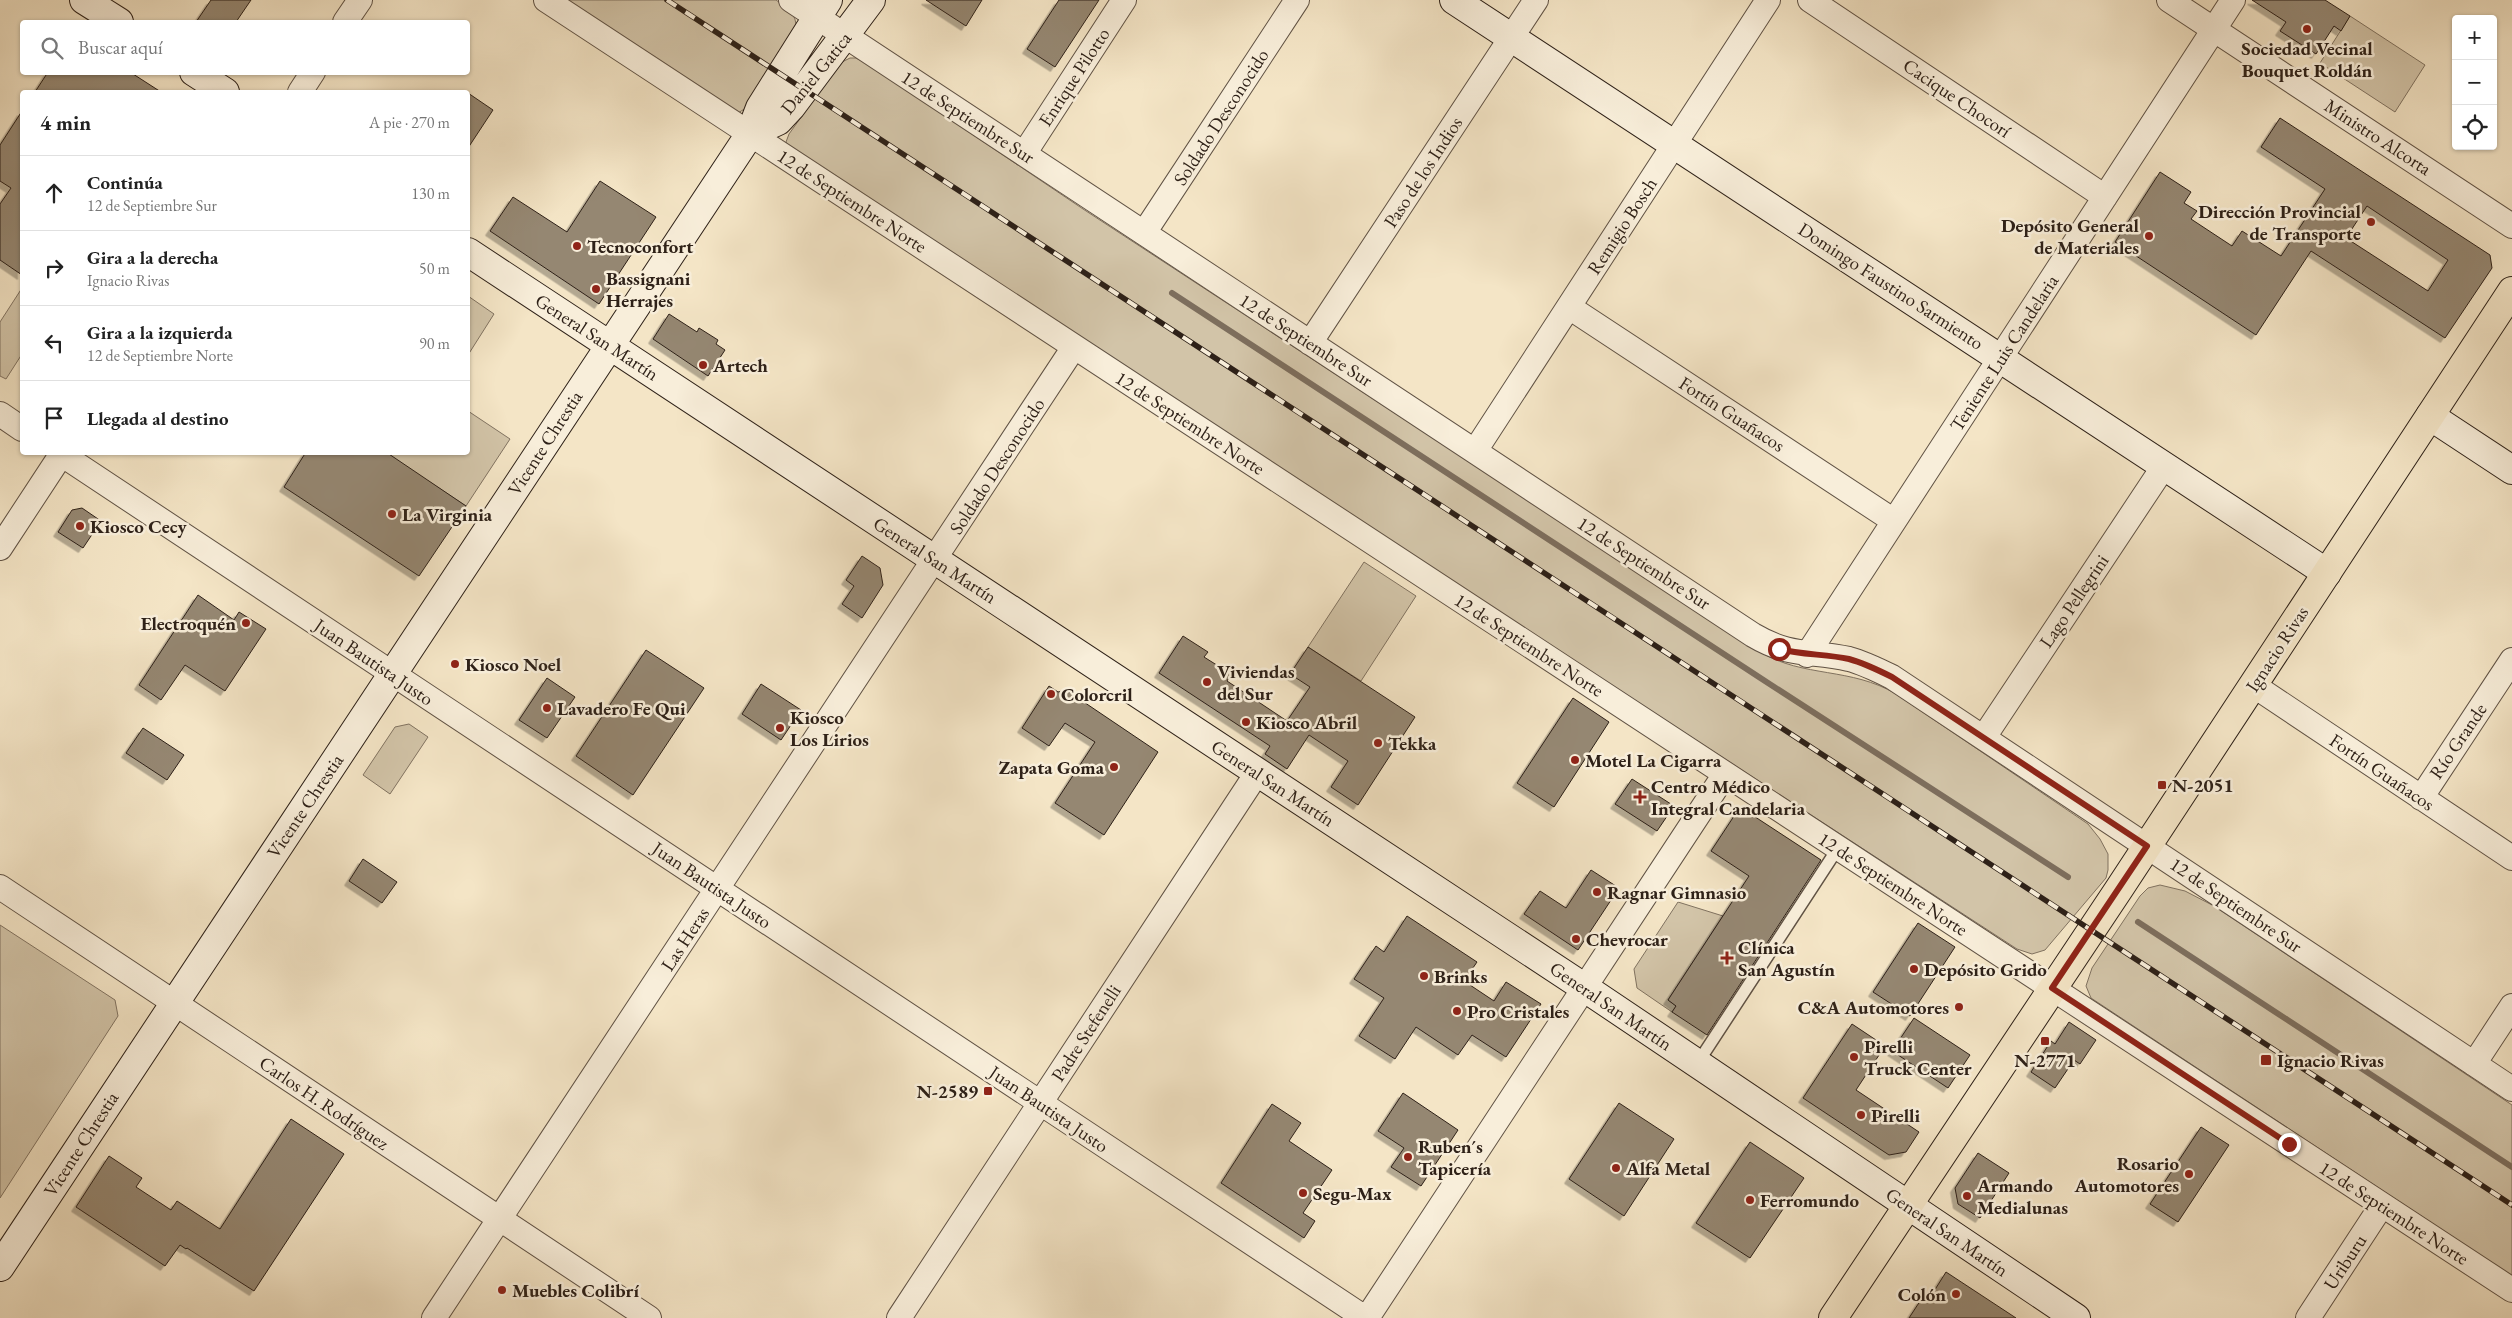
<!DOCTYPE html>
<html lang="es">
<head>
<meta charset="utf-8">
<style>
  :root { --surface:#fff; --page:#f2f2f2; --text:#222; --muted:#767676; --line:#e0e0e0 }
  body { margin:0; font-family:"EB Garamond",serif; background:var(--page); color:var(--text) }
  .controls { position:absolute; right:15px; top:15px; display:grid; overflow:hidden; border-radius:5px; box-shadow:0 1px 4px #0004 }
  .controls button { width:45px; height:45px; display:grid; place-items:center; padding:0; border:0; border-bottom:1px solid var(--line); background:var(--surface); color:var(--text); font:25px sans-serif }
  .stop { position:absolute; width:15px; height:15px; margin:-11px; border:4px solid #8f2418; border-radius:50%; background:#fff }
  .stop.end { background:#8f2418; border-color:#fff; box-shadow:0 1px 5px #0008 }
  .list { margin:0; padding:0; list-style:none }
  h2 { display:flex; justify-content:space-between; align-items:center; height:65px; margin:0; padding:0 20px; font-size:21px }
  h2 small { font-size:16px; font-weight:400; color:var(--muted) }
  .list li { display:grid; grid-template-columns:32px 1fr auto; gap:15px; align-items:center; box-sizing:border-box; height:75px; padding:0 20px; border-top:1px solid var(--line) }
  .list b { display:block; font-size:19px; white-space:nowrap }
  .list p { margin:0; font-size:16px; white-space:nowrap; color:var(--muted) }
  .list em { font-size:16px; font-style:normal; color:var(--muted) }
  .icon { flex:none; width:28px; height:28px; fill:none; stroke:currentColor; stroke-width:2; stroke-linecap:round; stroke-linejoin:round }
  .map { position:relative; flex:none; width:2512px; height:1318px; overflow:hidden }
  .search { position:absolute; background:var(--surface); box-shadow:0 1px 4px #0004; left:20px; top:20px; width:450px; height:55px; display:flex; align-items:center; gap:12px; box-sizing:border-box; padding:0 18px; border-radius:5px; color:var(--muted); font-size:19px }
  .panel { position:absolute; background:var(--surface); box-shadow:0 1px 4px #0004; left:20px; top:90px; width:450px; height:365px; border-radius:5px }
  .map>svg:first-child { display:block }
  .green { fill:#d2c4a8; stroke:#807260 }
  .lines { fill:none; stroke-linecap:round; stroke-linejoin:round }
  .stream { stroke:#7d6e5d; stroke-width:6 }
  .building { fill:#958772; stroke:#2e2118; fill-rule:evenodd; filter:url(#shadow) }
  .lane-casing { stroke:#605244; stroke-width:14 }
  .street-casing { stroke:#605244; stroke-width:26 }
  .secondary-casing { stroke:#2e2118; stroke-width:30 }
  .primary-casing { stroke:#2e2118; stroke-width:30 }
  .lane { stroke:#f8eeda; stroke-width:11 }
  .street { stroke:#f8eeda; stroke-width:24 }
  .secondary { stroke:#f8eeda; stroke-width:28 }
  .primary { stroke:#f4e5c6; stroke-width:28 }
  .rail-casing { stroke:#2e2118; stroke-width:5.5 }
  .rail { stroke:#f8eeda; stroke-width:4; stroke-dasharray:11; stroke-linecap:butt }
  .route { stroke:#8f2418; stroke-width:6 }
  .poi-dot { fill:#8f2418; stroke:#f8eeda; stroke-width:2 }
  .labels { text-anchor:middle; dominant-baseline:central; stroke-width:5; stroke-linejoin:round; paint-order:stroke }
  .poi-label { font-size:19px; font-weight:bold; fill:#2e2118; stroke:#f8eeda; text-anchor:start }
  .street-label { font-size:19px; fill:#2e2118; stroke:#f8eeda }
</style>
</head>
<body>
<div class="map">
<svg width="2512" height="1318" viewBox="0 0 2512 1318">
  <defs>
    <filter id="shadow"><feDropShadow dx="-4.5" dy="4.5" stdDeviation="0" flood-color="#0004"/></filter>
  </defs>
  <rect width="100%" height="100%" fill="#f4e5c6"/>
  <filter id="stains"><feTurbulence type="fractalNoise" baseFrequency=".004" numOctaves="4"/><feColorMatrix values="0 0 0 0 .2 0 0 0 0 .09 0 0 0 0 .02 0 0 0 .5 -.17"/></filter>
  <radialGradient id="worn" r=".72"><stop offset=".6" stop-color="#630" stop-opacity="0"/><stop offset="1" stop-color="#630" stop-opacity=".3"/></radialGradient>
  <!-- green -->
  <path class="green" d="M561,0H776C787,8 797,13 796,29L746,108L738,113Z
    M2350,16L2425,65L2395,112L2320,63Z
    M850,58H856L868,64L1083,209L1760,652C1804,678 1851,667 1896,694L2088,824L2100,839L2108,854V870L2106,878L2045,950L2032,954L2017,949L792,152L786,142L789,134L840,63Z
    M22,288V354L6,379L0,376V322Z
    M468,296L494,314L468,355Z
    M468,411L510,439L466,506L386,453L468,452Z
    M1364,562L1416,596L1361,681L1308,647Z
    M409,724L428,737L390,794L363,775L395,727Z
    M2160,885L2185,891L2214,906L2512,1105V1276L2091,998L2086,986L2092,968L2140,896L2148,888Z
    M1678,902L1723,916L1668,1000L1676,1006L1672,1012L1637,988L1634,969Z
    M0,925L115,1000L118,1016L0,1198Z"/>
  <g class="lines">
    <!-- stream -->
    <path class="stream" d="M1172,293L1765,681L2068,877
      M2138,922L2512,1167"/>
  </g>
  <!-- building -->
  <path class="building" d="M211,0H251L236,22H196Z
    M926,0H982L966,26Z
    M1059,0H1099L1055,67L1027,49Z
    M2252,0H2325L2350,16L2341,31L2334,26L2316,54L2280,31L2286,22Z
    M48,72H130L161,92H35Z
    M468,93L493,110L468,148Z
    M22,111V275L0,260V204L11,188L0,181V145Z
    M2280,118L2490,255L2492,268L2445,338L2311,251L2256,335L2115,242L2160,172L2191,192L2184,203L2197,211L2191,219L2232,246L2242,231L2281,256L2325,189L2261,147ZM2367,206L2448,260L2428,291L2346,238Z
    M600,181L656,217L599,304L490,231L513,197L567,232Z
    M669,314L697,332L699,328L718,340L716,344L725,350L708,376L653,339Z
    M306,452H386L466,506L419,576L284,487Z
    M82,508L101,521L83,548L58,532L72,510Z
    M862,556L880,568L883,585L862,618L842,604L854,586L846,580Z
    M198,595L234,620L239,612L266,629L225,691L185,665L161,700L139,685Z
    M1183,636L1208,652L1204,657L1231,674L1227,681L1287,721L1310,687L1290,674L1308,647L1415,717L1358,805L1331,787L1348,761L1309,735L1287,769L1265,754L1270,746L1159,673Z
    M646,650L704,688L633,795L576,756Z
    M547,678L575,697L547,738L519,720Z
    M761,684L801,710L781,740L742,714Z
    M1049,686L1058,692L1066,690L1158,752L1104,835L1055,803L1095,742L1065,723L1049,746L1022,728Z
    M1573,698L1609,722L1554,807L1517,783Z
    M143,728L184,755L167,780L126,753Z
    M1632,779L1674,806L1657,831L1615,804Z
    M1740,807L1821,860L1707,1035L1672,1012L1676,1006L1668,1000L1749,876L1711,851Z
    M363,859L397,882L382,903L349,881Z
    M1591,870L1619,888L1578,950L1524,914L1540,891L1566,908Z
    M1407,916L1477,962L1464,981L1494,1001L1506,982L1541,1004L1506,1057L1472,1035L1458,1055L1416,1027L1395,1059L1359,1036L1384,998L1354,979L1376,946L1384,952Z
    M1918,923L1955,947L1910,1016L1873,992Z
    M1914,1018L1970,1055L1948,1088L1892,1051Z
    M2069,1022L2096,1040L2080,1064L2074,1060L2055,1088L2031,1072L2051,1041L2055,1044Z
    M1852,1024L1885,1046L1856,1090L1919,1132L1906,1152L1889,1155L1803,1098Z
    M1403,1093L1458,1130L1421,1186L1391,1167L1404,1148L1378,1131Z
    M1619,1103L1674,1139L1624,1216L1569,1179Z
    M1272,1104L1301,1123L1289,1141L1332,1170L1303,1213L1315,1221L1304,1238L1221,1183Z
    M291,1119L344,1154L254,1291L187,1248L186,1249L180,1245L165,1266L76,1207L109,1156L142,1178L136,1187L171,1210L177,1201L220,1229Z
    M2201,1127L2229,1145L2178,1222L2150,1204Z
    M1750,1142L1804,1178L1750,1258L1696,1223Z
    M1978,1153L2009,1173L1980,1218L1958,1204L1955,1188Z
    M1946,1272L2016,1318H1909L1926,1292L1931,1296Z"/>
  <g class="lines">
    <!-- lane casing -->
    <g class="lane-casing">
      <path id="lane" d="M1697,1064L1838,848"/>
    </g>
    <!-- street casing -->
    <g class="street-casing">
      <path id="street" d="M546,0L2512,1290
        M791,0L1753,635C1792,658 1810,650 1849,659C1864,663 1878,670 1892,677L2512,1089
        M1810,0L2105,197
        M2169,0L2512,226
        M345,22L360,0
        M300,92L313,72
        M1024,154L1124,0
        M1144,233L1297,0
        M1569,307L1894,521
        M1310,343L1536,0
        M0,414L22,429
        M1475,451L1768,0
        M58,452L1365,1318
        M0,548L63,452
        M1807,655L2233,0
        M2253,685L2512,858
        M1984,737L2164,466
        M2421,798L2512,660
        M0,887L649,1318
        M2474,1064L2512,1006
        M434,1318L1074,347
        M899,1318L1257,773
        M1367,1318L1725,774
        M2308,1318L2382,1205"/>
    </g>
    <!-- secondary casing -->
    <g class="secondary-casing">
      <path id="secondary" d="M84,0L119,22
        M1454,0L2327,573
        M194,72L225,92
        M750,134L778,121L791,107L871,0
        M468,252L1585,988L2076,1318
        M2430,416L2512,470
        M0,1267L750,134L760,108L828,0"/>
    </g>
    <!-- primary casing -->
    <g class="primary-casing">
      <path id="primary" d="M1833,1318L2119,889L2512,291"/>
    </g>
    <!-- lane -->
    <use href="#lane" class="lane"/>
    <!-- street -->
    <use href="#street" class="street"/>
    <!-- secondary -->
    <use href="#secondary" class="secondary"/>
    <!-- primary -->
    <use href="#primary" class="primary"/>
    <!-- rail casing -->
    <g class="rail-casing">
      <path id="rail" d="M667,0L2512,1205"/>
    </g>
    <!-- rail -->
    <use href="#rail" class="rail"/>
  </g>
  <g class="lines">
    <!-- route -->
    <path class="route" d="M1779,649C1802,655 1826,654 1849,659C1864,663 1878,670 1892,677L2147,846L2052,988L2289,1144"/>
  </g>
  <!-- markers -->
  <g class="poi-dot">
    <circle cx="2307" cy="29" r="5"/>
    <circle cx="2371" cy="222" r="5"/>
    <circle cx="2149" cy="236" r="5"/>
    <circle cx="577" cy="246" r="5"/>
    <circle cx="596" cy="289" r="5"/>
    <circle cx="703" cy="365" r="5"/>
    <circle cx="392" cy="514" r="5"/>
    <circle cx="80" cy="526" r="5"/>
    <circle cx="246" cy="623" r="5"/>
    <circle cx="455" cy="664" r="5"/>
    <circle cx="1207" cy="682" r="5"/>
    <circle cx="1051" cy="694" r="5"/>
    <circle cx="547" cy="708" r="5"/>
    <circle cx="1246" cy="722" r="5"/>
    <circle cx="780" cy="728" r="5"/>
    <circle cx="1378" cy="743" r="5"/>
    <circle cx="1575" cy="760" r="5"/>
    <circle cx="1114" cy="767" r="5"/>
    <rect x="2157" y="780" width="10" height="10" rx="2.5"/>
    <path d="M1637.5 789.5h5v5h5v5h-5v5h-5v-5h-5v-5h5z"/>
    <circle cx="1597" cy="892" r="5"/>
    <circle cx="1576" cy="939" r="5"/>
    <path d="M1724.5 950.5h5v5h5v5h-5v5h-5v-5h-5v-5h5z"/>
    <circle cx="1914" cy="969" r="5"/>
    <circle cx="1424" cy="976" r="5"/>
    <circle cx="1959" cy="1007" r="5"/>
    <circle cx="1457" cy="1011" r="5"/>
    <rect x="2040" y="1036" width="10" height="10" rx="2.5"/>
    <circle cx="1854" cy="1057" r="5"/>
    <rect x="2260" y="1054" width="12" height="12" rx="2.5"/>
    <rect x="983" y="1086" width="10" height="10" rx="2.5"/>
    <circle cx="1861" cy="1115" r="5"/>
    <circle cx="1408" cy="1157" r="5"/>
    <circle cx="1616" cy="1168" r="5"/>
    <circle cx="2189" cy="1174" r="5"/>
    <circle cx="1303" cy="1193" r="5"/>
    <circle cx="1967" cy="1196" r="5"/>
    <circle cx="1750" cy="1200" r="5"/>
    <circle cx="502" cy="1290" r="5"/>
    <circle cx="1956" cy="1294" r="5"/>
  </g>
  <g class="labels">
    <!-- poi labels -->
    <g class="poi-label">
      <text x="2307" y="48" text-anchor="middle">Sociedad Vecinal<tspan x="2307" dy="22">Bouquet Roldán</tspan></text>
      <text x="2361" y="211" text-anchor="end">Dirección Provincial<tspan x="2361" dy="22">de Transporte</tspan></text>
      <text x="2139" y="225" text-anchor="end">Depósito General<tspan x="2139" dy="22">de Materiales</tspan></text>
      <text x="587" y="246">Tecnoconfort</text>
      <text x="606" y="278">Bassignani<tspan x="606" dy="22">Herrajes</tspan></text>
      <text x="713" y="365">Artech</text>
      <text x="402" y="514">La Virginia</text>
      <text x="90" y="526">Kiosco Cecy</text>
      <text x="236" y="623" text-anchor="end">Electroquén</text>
      <text x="465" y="664">Kiosco Noel</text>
      <text x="1217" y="671">Viviendas<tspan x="1217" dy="22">del Sur</tspan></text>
      <text x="1061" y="694">Colorcril</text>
      <text x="557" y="708">Lavadero Fe Qui</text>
      <text x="790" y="717">Kiosco<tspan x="790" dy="22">Los Lirios</tspan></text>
      <text x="1256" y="722">Kiosco Abril</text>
      <text x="1388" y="743">Tekka</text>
      <text x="1585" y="760">Motel La Cigarra</text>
      <text x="1104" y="767" text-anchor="end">Zapata Goma</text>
      <text x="2172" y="785">N-2051</text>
      <text x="1651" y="786">Centro Médico<tspan x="1651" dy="22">Integral Candelaria</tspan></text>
      <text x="1607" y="892">Ragnar Gimnasio</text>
      <text x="1586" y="939">Chevrocar</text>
      <text x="1738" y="947">Clínica<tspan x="1738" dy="22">San Agustín</tspan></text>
      <text x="1924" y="969">Depósito Grido</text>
      <text x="1434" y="976">Brinks</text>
      <text x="1949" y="1007" text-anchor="end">C&amp;A Automotores</text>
      <text x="1467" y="1011">Pro Cristales</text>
      <text x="1864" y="1046">Pirelli<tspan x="1864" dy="22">Truck Center</tspan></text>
      <text x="2045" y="1060" text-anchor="middle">N-2771</text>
      <text x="2277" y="1060">Ignacio Rivas</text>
      <text x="978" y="1091" text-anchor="end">N-2589</text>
      <text x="1871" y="1115">Pirelli</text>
      <text x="1418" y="1146">Ruben´s<tspan x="1418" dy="22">Tapicería</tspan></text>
      <text x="2179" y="1163" text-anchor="end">Rosario<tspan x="2179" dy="22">Automotores</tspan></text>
      <text x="1626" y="1168">Alfa Metal</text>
      <text x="1977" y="1185">Armando<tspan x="1977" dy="22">Medialunas</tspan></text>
      <text x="1313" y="1193">Segu-Max</text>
      <text x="1760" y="1200">Ferromundo</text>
      <text x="512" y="1290">Muebles Colibrí</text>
      <text x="1946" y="1294" text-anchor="end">Colón</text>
    </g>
    <!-- street labels -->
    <g class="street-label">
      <text transform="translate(816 73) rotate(-51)">Daniel Gatica</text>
      <text transform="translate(1074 77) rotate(-57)">Enrique Pilotto</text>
      <text transform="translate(1957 98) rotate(34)">Cacique Chocorí</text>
      <text transform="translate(968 117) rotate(33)">12 de Septiembre Sur</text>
      <text transform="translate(1221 117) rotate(-57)">Soldado Desconocido</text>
      <text transform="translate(2378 137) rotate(33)">Ministro Alcorta</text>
      <text transform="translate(1423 172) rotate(-57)">Paso de los Indios</text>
      <text transform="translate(852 201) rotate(33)">12 de Septiembre Norte</text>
      <text transform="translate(1622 226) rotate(-57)">Remigio Bosch</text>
      <text transform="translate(1891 286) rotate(33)">Domingo Faustino Sarmiento</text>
      <text transform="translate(597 337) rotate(33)">General San Martín</text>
      <text transform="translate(1306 340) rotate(33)">12 de Septiembre Sur</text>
      <text transform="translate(2004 353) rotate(-57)">Teniente Luis Candelaria</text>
      <text transform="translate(1732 414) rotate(33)">Fortín Guañacos</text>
      <text transform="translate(1190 423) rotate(33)">12 de Septiembre Norte</text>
      <text transform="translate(545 443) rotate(-57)">Vicente Chrestia</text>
      <text transform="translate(997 466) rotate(-57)">Soldado Desconocido</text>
      <text transform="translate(935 560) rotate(33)">General San Martín</text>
      <text transform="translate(1644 563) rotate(33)">12 de Septiembre Sur</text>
      <text transform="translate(2074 601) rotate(-56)">Lago Pellegrini</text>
      <text transform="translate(1529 645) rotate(33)">12 de Septiembre Norte</text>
      <text transform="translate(2277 649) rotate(-57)">Ignacio Rivas</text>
      <text transform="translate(374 662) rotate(34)">Juan Bautista Justo</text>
      <text transform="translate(2458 741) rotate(-56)">Río Grande</text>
      <text transform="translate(2382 772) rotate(34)">Fortín Guañacos</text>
      <text transform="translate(1273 783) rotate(33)">General San Martín</text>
      <text transform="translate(305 806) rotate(-56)">Vicente Chrestia</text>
      <text transform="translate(1893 884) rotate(33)">12 de Septiembre Norte</text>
      <text transform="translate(712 885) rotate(34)">Juan Bautista Justo</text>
      <text transform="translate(2236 905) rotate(34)">12 de Septiembre Sur</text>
      <text transform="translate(685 939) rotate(-57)">Las Heras</text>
      <text transform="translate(1611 1006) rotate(34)">General San Martín</text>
      <text transform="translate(1086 1033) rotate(-57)">Padre Stefenelli</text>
      <text transform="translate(324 1103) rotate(34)">Carlos H. Rodríguez</text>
      <text transform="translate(1049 1109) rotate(34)">Juan Bautista Justo</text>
      <text transform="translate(81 1144) rotate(-57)">Vicente Chrestia</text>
      <text transform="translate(2394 1213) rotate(33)">12 de Septiembre Norte</text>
      <text transform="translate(1947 1232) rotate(34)">General San Martín</text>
      <text transform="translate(2345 1262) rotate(-57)">Uriburu</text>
    </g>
  </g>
  <rect width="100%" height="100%" filter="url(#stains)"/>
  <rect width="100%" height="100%" fill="url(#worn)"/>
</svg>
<div class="controls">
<button>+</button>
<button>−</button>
<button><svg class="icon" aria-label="locate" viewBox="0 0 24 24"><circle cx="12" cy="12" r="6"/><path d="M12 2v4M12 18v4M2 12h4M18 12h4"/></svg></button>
</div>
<div class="stop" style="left:1779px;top:649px"></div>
<div class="stop end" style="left:2289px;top:1144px"></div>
<div class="search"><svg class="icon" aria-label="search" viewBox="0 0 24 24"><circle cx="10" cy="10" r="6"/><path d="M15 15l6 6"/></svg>Buscar aquí</div>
<section class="panel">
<h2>4 min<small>A pie · 270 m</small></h2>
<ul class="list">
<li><svg class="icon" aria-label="ahead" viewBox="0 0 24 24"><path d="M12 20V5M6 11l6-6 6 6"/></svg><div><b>Continúa</b><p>12 de Septiembre Sur</p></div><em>130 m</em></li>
<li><svg class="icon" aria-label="right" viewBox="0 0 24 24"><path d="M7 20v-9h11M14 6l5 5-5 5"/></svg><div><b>Gira a la derecha</b><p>Ignacio Rivas</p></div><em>50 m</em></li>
<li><svg class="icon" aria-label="left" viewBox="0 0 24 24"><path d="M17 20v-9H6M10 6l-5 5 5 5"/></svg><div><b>Gira a la izquierda</b><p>12 de Septiembre Norte</p></div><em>90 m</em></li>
<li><svg class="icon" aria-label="arrive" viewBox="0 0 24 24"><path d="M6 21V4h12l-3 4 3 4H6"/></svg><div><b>Llegada al destino</b></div></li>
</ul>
</section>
</div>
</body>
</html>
